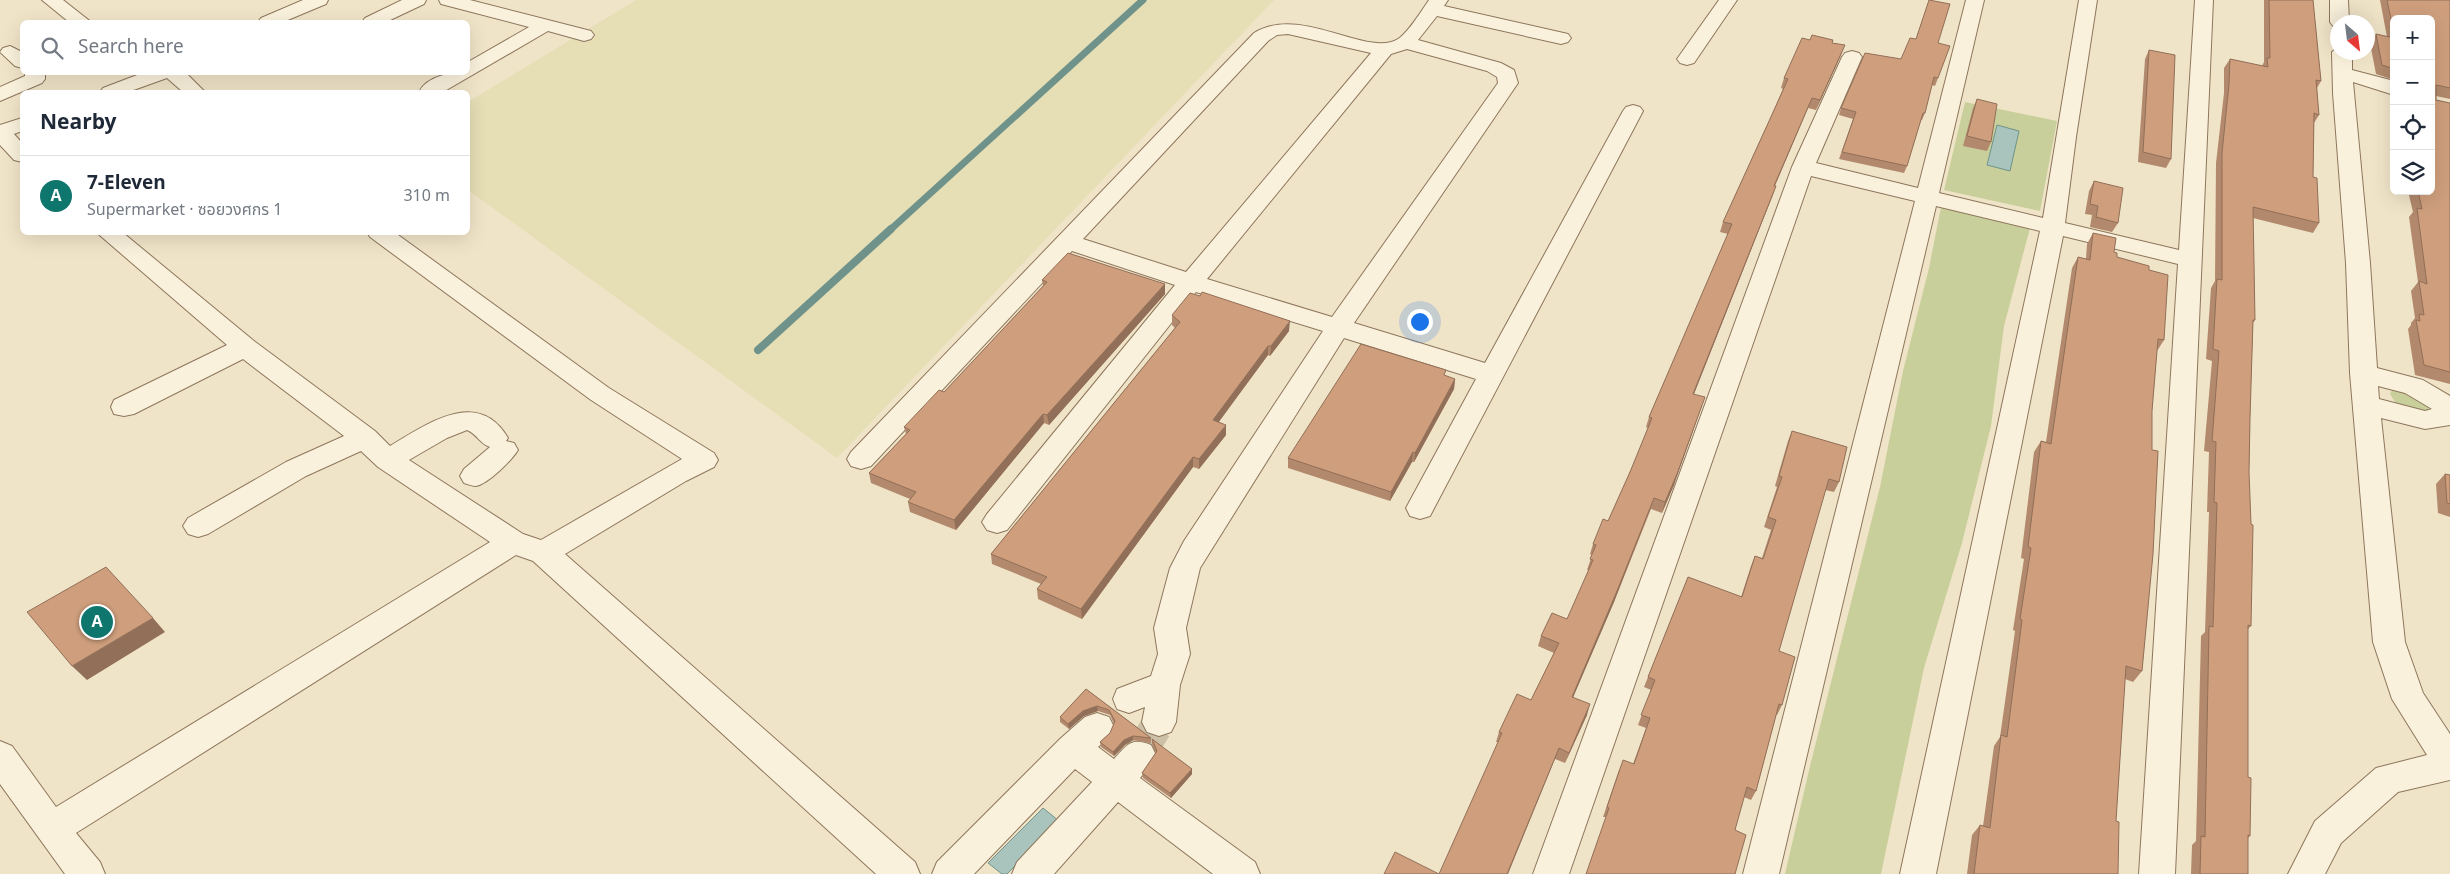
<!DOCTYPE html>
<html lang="en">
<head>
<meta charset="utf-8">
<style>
  :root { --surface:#fff; --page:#f6f6f7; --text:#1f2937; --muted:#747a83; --line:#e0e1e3; --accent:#0f766e }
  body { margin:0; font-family:Georgia,"Noto Sans Thai",serif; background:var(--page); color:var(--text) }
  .controls { position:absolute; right:15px; top:15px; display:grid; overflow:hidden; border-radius:8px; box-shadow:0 5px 20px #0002 }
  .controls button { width:45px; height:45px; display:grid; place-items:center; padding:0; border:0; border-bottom:1px solid var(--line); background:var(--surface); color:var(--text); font:25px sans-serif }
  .compass { position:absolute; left:2330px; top:15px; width:45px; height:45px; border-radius:50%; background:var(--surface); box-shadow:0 5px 20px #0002; rotate:152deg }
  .you { position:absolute; left:1419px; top:321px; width:18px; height:18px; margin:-12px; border:4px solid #fff; border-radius:50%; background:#1a73e8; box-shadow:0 0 0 8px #1a73e833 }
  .badge { display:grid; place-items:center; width:32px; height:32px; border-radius:50%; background:var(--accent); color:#fff; font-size:16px; font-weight:700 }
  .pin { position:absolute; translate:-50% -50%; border:2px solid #fff; box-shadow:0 1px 5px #0006 }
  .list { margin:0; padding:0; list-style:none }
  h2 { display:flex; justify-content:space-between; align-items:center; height:65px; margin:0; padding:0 20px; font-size:21px }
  h2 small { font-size:16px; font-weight:400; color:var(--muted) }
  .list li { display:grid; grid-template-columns:32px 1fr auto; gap:15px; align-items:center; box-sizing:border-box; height:80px; padding:0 20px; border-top:1px solid var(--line) }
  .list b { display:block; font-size:19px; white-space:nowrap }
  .list p { margin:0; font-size:16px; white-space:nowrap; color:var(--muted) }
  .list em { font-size:16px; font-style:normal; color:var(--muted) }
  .icon { flex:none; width:28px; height:28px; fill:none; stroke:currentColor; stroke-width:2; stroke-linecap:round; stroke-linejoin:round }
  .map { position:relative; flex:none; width:2450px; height:874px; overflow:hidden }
  .search { position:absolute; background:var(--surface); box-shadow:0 5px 20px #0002; left:20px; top:20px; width:450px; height:55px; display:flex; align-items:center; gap:12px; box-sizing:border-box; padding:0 18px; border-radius:8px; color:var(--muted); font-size:19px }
  .panel { position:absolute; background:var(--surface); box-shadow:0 5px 20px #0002; left:20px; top:90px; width:450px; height:145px; border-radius:8px }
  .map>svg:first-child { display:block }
  .farmland { fill:#e6deb5 }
  .green { fill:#c9cf9b }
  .water { fill:#a9c4bc; stroke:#6f938a }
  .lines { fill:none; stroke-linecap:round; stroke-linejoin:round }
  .stream-far1 { stroke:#6f938a; stroke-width:7 }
  .stream { stroke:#6f938a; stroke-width:8 }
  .minor-tunnel { stroke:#ccc0a6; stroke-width:32; stroke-dasharray:32 16; stroke-linecap:butt }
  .minor-casing { stroke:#8d765c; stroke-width:2 }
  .minor { fill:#faf1dc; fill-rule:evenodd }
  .wall { fill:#b2896c }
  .shaded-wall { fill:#916f58 }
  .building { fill:#cf9f7d; stroke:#916f58 }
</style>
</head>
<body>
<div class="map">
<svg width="2450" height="874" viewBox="0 0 2450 874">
  <rect width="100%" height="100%" fill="#f0e4c8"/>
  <!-- farmland -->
  <path class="farmland" d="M636,0H1274L837,458L468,190V102Z"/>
  <!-- green -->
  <path class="green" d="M1965,102L2057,121L2040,211L1944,190Z
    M1941,207L2030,228L2004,326L1991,426L1962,543L1924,668L1881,874H1785L1810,766L1880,487L1903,371L1929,268Z
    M2403,389L2434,409L2430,414L2397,405L2390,394L2392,390Z"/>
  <!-- water -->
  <path class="water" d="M1997,125L2019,131L2010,171L1987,165Z
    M1043,808L1059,821L1007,874H1002L988,863Z"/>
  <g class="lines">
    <!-- stream-far1 -->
    <path class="stream-far1" d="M890,230L1143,0"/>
    <!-- stream -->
    <path class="stream" d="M758,350L891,229"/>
    <!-- minor-tunnel -->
    <path class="minor-tunnel" d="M1139,755L1159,722"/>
    <!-- minor casing -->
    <g class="minor-casing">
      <path id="minor" d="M42,0H63L91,22H69Z
        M303,0H328L326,4L283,22H258L261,18Z
        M402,0H426L424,4L386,22H362L365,18Z
        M439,0H470L591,31L594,35L591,39L584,41L548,31L443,92H419C427,76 451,72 468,72V62L529,27L441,4Z
        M1429,0H1448L1444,6L1568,34L1571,38L1568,42L1561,44L1437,16L1418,40L1501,63L1514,70L1518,83L1354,323L1485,363L1623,111L1626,107L1633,105L1640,107L1643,111L1430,516L1420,519L1410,516L1406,508L1476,379L1344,338L1200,568L1186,628L1190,654L1180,685L1176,722L1171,732L1159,736L1147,732L1142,722L1145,707L1129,713L1117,709L1113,699L1117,689L1151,676L1158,654L1154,628L1163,594L1170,568L1184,541L1323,331L1196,292L1007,530L997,533L987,530L982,522L987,514L1175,285L1072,251L871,466L861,469L851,466L847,459L851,452L1254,33C1301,4 1367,58 1398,39C1408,33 1422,10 1429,0ZM1288,34L1371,53L1186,272L1083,239L1268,41L1277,35ZM1407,49L1487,71L1497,77L1498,83L1332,317L1207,279L1391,54Z
        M1719,0H1737L1694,63L1687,65L1680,63L1677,59Z
        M1966,0H1984L1939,193L2043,218L2079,0H2097L2076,137L2065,223L2179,250L2195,0H2213L2175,874H2139L2178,264L2063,236L1936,874H1900L2040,231L1936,206L1779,874H1743L1915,201L1811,176L1569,874H1533L1792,167L1842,57L1845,53L1852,51L1859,53L1862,57L1816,163L1918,188Z
        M2330,0H2348L2349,22H2338V27L2333,26L2330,22Z
        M10,46L22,52V68L15,66L0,52L3,48Z
        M2338,47V52H2352V70L2394,81V95L2353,82L2370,263L2377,368L2423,380L2450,396V425L2425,429L2381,418L2405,642L2423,693L2450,734V780L2398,792L2341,843L2325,874H2288L2315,821L2376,768L2427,755L2392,699L2373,642L2350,373L2346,263L2333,93L2332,52ZM2378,386L2405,393L2432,409L2425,411L2379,399Z
        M25,72H45V79L42,83L0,101V87L25,76Z
        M145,72H185L205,92H183L167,78L128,92H100L103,88Z
        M22,118V131L14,134L22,143V162L14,160L0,145V125Z
        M96,232H122L254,341L375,431L390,446C427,424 478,387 508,438L506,441L514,443L518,450C512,460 488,484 476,486C472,486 468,484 464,483L460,476L464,469L490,447C480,444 477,434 467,430L447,438L409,460L523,534L541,540L682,459L591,400L370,237L367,232H394L609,388L714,453L718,460L714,467L686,481L565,554L915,862L920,874H876L533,561L516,555L76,833L100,862L105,874H65L0,784V741L12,746L56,807L490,542L378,467L361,451L306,476L208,534L198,537L188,534L183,526L188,518L286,462L344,436L243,359L134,414L124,416L114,414L111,407L114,400L227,345Z
        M1097,713L1109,717L1114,727L1109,737L1098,747L1114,759C1127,745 1131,737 1151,745L1156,755L1151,765L1140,778L1255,862L1260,874H1213L1118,802L1054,874H1012L1017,862L1092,782L1075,769L974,874H932L937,862L1061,738L1085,717Z"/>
    </g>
    <!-- minor -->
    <use href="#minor" class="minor"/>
  </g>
  <!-- wall -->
  <path class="wall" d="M1929,0L1938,43V78L1935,86L1932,85L1925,113L1922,120H1921L1907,166L1904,173L1839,159L1853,119L1839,115L1841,108L1901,59L1916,39Z
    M2264,0H2313L2321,81L2317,88L2319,115L2314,123L2313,177L2319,223L2313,233L2253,218L2255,320L2253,323L2250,418L2249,472L2251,626L2248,629V777L2250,836L2248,838V874H2191L2192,845L2196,841L2201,636L2205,632L2209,512H2207L2209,452L2204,451L2212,361L2206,359L2211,288L2215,281L2216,163L2224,93V68L2230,59L2262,66L2264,62Z
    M2380,0H2450V99L2436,96V100L2450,103V384L2415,375L2408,329L2411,325V323L2415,318L2411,291L2418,282L2409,217L2413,212L2408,191H2431L2394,19V80L2376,74L2370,43L2376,34L2387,37Z
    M1810,40L1832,43L1841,55L1816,110L1808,108L1775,186H1776L1772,197L1694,394L1674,485L1662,513L1651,509L1614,602L1573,697L1587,715L1565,763L1555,759L1497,742H1496L1499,732L1531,700L1554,653L1538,646L1541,636L1567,619L1589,570H1587L1592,555L1590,554L1593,544L1608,521L1630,472L1648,428L1646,427L1649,417L1728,234L1720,232L1723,222L1770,119L1783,89L1781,88L1784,78Z
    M2149,50L2171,159L2166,168L2138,162L2145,59Z
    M2394,92V122L2391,96Z
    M1977,99L1991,142L1987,151L1963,146L1973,108Z
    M2094,181L2118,223L2112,232L2090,227L2092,215L2085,214L2089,191Z
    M2093,233L2114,252L2117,257L2149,270L2164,340L2157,351L2152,411L2142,671L2133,682L2125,679L2116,821L2118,874H1967L1972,835L1980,825L1983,826L1994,746L2000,737L2015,631L2013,630L2024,559L2021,558L2034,452L2041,441L2046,442L2072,268L2078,257L2086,259L2087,244Z
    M1042,280L1165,284V294L1049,425L1044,423L956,530L910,512L908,502L910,499L871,483L869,473L906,434L904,427L944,392L1043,286Z
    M1172,315L1289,331L1270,356L1268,355L1218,422L1226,435L1199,469L1193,467L1082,619L1038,599L1037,589L1041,584L992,564L991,554L1175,328L1172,325Z
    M1445,376L1455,379L1454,389L1414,462H1412L1390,501L1288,468V458Z
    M1792,431L1839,482L1834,492L1825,490L1779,651L1782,705L1777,715H1776L1756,791L1751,800L1744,797L1605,817H1603L1619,770L1633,764L1646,728L1638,725L1651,690L1644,687L1688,577L1741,597L1751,566L1755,556L1762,558L1771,530L1764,527L1777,487L1775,486L1788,441Z
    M2445,474L2450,475V517L2438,513L2436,484Z
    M1086,689L1151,738V743L1133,740L1125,745L1114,756L1101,747L1100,742L1110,733L1114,724L1110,715L1098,711L1084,716L1069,729L1060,722V717Z
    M1152,739L1192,769V774L1171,798L1143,778L1142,773L1156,753L1152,744Z"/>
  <!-- shaded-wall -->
  <path class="shaded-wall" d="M1845,45L1841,55L1816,110L1820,100Z
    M1812,98L1808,108L1770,196L1774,186Z
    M1776,186L1772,197L1690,404L1693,394Z
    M1165,284V294L1049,425L1047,415Z
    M1290,321L1289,331L1270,356L1271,346Z
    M1268,346V355L1213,430V420Z
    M1455,379L1454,389L1414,462L1415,453Z
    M1705,397L1674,485L1662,513L1665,502Z
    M1043,414L1044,423L956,530L954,520Z
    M1226,425V435L1199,469V459Z
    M1413,452L1412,462L1390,501L1391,492Z
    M1193,457V467L1082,619L1081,609Z
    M1654,498L1614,602L1569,707L1572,697Z
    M153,618L165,632L87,680L72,666Z
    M1590,704L1587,715L1565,763L1569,753Z
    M1097,706L1098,711L1084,716L1069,729L1068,724L1083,711Z
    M1133,736V740L1125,745L1114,756L1113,752L1124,740Z
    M1559,748L1555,759L1508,874H1507Z
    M1192,769V774L1171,798L1170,793Z"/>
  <!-- building -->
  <path class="building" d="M1929,0L1950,4L1938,43L1950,46L1938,78L1934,77L1925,113H1923L1907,166L1842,152L1856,112L1841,108L1865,53L1901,59L1910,38L1916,39Z
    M2269,0H2313L2321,81L2316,80L2319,115L2314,113L2313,177L2317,178L2319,223L2253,207L2255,320H2253L2250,418L2249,472L2251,524L2253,525L2251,626L2248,625V777L2251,778L2250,836L2248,835V874H2200L2201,836L2205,837L2209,626L2213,627L2217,503L2214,502L2216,442L2212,441L2219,351L2213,349L2217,279L2222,280V153L2229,84L2230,59L2268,67L2267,58H2270Z
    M2387,0H2450V88L2436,85V100L2450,103V372L2424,365L2416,320L2420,321L2419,314L2424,315L2419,281L2427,284L2417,208L2422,209L2418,191H2431V19H2394V33Z
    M2376,34L2394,38V69L2382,65Z
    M1812,35L1833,40L1832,43L1845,45L1820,100L1812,98L1774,186H1776L1693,394L1705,397L1677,474L1665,502L1654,498L1617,591L1572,697L1590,704L1569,753L1559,748L1507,874H1439L1502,733L1499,732L1517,694L1531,700L1559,643L1541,636L1552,613L1567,619L1593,560L1590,559L1596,545L1593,544L1603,519L1608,521L1630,472L1652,418L1649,417L1732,224L1723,222L1770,119L1788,79L1784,78L1802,38L1810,40Z
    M2149,50L2175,55L2171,159L2143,152Z
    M1977,99L1997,104L1991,142L1967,136Z
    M2094,181L2123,188L2118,223L2096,217L2098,206L2090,204Z
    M2093,233L2116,238L2114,252L2117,253V257L2149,266V270L2168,275L2164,340L2158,339L2152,411V450L2158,451L2153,554L2142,671L2126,666L2116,821L2119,822L2118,874H1974L1980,825L1990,828L2001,735L2007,737L2022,620L2020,619L2031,548L2028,547L2041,441L2051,444L2078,257L2090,260Z
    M1068,253L1165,284L1047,415L1043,414L954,520L908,502L916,492L869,473L910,430L904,427L939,390L944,392L1047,282L1042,280Z
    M1202,292L1290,321L1271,346H1268L1213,420L1226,425L1199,459L1193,457L1081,609L1037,589L1047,577L991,554L1180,322L1172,315L1190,293L1200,296Z
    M1361,344L1446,370L1444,375L1455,379L1415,453L1413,452L1391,492L1288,458Z
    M1792,431L1847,447L1839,482L1829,479L1828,482L1779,651L1795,657L1782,705L1779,704L1756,791L1747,787L1735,830L1746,835L1735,874H1586L1609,808L1607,807L1623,760L1634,764L1650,718L1641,715L1655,680L1648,677L1688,577L1742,597L1755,556L1763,559L1776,520L1768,517L1782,477L1779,476Z
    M2445,474L2450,475V504L2447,503Z
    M106,567L153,618L72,666L27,612Z
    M1086,689L1151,738L1133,736L1124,740L1113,752L1100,742L1110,733L1115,721L1109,710L1097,706L1083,711L1068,724L1060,717Z
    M1152,739L1192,769L1170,793L1142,773L1157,751Z
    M1395,852L1439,874H1384Z"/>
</svg>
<div class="controls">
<button>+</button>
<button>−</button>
<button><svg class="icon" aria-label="locate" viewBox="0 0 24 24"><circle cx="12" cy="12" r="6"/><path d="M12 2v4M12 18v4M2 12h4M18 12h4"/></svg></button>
<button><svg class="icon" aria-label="layers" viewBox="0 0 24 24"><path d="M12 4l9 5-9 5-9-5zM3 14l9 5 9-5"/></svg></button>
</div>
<svg class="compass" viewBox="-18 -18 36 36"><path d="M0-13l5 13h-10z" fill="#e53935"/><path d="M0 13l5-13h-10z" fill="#747a83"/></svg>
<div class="you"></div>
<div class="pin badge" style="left:97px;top:622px">A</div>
<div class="search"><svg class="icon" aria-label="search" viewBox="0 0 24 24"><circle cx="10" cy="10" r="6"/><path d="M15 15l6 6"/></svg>Search here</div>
<section class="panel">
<h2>Nearby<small></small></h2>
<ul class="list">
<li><span class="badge">A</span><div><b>7-Eleven</b><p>Supermarket · ซอยวงศกร 1</p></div><em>310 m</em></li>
</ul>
</section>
</div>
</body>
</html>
